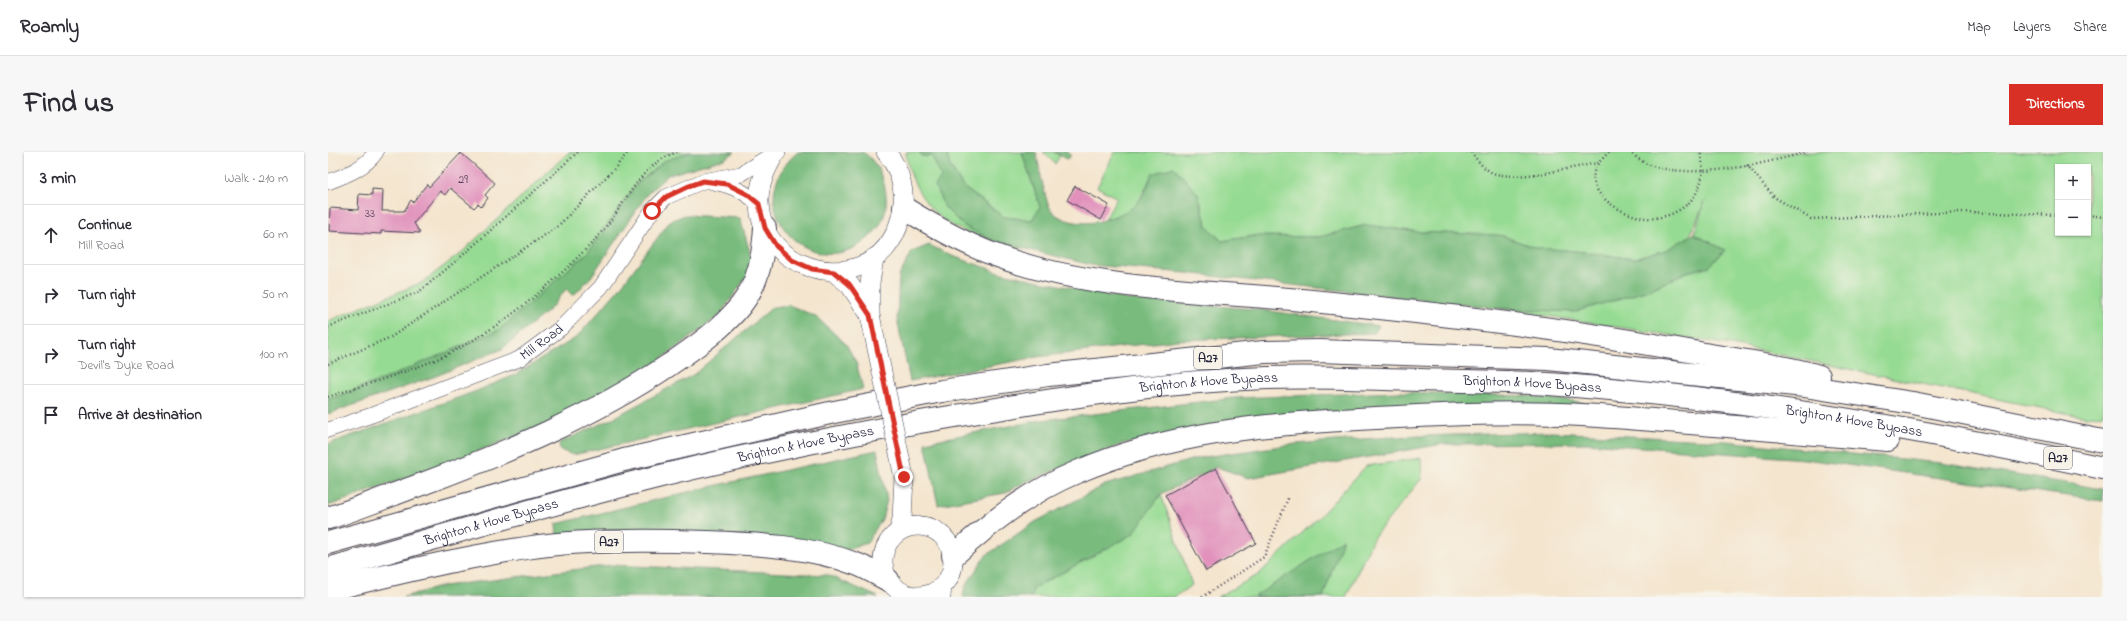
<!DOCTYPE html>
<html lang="en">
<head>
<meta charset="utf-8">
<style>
  :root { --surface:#fff; --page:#f7f7f7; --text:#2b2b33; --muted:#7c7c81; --line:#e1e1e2; --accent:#d93025 }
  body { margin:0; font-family:"Indie Flower",sans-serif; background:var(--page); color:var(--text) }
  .controls { position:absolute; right:12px; top:12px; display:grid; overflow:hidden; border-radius:0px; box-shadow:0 1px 3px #0004 }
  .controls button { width:36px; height:36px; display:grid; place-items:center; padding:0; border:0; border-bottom:1px solid var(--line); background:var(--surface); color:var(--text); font:20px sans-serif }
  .stop { position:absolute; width:12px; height:12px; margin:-9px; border:3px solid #d93025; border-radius:50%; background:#fff }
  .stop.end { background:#d93025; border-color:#fff; box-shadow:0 1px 4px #0008 }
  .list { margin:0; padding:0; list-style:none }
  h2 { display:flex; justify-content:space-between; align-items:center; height:52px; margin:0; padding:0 16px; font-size:17px }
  h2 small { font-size:13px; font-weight:400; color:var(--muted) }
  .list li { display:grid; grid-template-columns:26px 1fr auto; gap:12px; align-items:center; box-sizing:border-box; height:60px; padding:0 16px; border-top:1px solid var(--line) }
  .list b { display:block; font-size:15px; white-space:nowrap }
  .list p { margin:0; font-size:13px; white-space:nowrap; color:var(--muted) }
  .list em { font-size:13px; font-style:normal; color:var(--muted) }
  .icon { flex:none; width:22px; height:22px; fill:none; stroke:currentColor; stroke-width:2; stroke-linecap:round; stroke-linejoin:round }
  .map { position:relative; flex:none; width:1775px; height:445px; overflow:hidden; border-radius:0px }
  header { display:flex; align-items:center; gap:24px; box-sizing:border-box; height:56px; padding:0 20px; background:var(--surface); border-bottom:1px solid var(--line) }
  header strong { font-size:19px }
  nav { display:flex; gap:22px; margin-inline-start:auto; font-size:14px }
  .intro { display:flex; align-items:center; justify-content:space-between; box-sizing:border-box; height:96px; padding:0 24px }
  h1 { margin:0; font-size:28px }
  .button { padding:10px 18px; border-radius:0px; background:var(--accent); color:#fff; font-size:14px; font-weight:700 }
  main { display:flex; gap:24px; padding:0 24px }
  aside { flex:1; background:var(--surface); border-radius:0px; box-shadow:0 1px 3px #0004 }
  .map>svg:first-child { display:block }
  .green { fill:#96db93; stroke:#5c7e67; fill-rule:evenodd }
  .forest { fill:#78bb7d; stroke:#4d6e5c }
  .building { fill:#e191bc }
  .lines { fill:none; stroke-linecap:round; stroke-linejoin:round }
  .minor-casing { stroke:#423f51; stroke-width:16 }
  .major-casing { stroke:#423f51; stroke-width:20 }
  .highway-casing { stroke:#423f51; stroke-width:24 }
  .path { stroke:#423f51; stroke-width:2.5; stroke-dasharray:1 3; stroke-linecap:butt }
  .minor { stroke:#fff; stroke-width:15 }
  .major { stroke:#fff; stroke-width:19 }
  .highway { stroke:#fff; stroke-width:22 }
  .major-bridge-casing { stroke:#423f51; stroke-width:20; stroke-linecap:butt }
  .major-bridge { stroke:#fff; stroke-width:19 }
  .route { stroke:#d93025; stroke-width:5 }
  .labels { text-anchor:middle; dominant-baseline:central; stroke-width:4; stroke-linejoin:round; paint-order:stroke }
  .number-label { font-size:12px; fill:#523e5b }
  .shield { fill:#f7f3e8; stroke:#62616f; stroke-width:1 }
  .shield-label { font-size:13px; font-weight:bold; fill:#22223b }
  .street-label { font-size:14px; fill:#22223b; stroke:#f7f3e8 }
</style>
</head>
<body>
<header>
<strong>Roamly</strong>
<nav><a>Map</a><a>Layers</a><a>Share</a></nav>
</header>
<div class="intro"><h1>Find us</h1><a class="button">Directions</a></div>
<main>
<aside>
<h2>3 min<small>Walk · 210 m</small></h2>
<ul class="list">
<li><svg class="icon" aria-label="ahead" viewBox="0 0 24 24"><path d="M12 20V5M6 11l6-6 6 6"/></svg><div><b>Continue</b><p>Mill Road</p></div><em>60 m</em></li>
<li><svg class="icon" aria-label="right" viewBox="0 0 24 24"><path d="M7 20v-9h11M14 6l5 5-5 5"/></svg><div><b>Turn right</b></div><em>50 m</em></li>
<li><svg class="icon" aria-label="right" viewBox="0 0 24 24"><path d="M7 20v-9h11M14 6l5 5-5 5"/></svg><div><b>Turn right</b><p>Devil's Dyke Road</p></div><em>100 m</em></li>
<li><svg class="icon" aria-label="arrive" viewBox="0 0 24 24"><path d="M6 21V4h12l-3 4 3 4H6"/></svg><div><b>Arrive at destination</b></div></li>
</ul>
</aside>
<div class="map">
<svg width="1775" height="445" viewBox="0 0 1775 445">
  <rect width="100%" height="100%" fill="#f7f3e8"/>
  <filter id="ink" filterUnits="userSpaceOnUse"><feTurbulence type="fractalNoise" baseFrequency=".025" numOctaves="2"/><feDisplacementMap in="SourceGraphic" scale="8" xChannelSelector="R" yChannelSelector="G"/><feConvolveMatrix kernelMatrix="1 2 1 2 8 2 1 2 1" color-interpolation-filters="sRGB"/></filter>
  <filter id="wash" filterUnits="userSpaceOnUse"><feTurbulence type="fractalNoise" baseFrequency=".012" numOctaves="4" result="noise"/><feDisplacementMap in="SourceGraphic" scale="16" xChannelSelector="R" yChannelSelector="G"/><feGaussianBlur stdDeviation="0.9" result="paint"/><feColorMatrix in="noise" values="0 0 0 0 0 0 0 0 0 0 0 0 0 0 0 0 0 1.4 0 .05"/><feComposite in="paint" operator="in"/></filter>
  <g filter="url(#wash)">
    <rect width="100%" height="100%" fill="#f4e5ce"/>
    <!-- green -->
    <path class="green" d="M241,0H363L336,9L308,33L259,101L171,178L61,225L0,248V169L95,130L133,101Z
      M578,0H592L593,4H604L636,74L666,89C653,84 638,81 626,74C600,62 580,28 578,0Z
      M618,0H694L712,55L704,68L676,65L635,35L622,14Z
      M715,0H726L732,4L727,12Z
      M787,0H1775V263L1757,265L1398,192L1167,156L1246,160L1321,138L1359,120L1382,114L1397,98L1366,82L1377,49L1362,84L1338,98L1306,107L1248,99L1208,96L1175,84L1091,80L1038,73L991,85L926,84L894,89L879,75L870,42L824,22C812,49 809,59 777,67L789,46L769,35ZM1730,15H1760V81H1730Z
      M1093,306L1094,326L1046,385L1018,445H889L930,423L992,364L1038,314Z
      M833,342L864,433L846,445H703L706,436L804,382Z"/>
    <!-- forest -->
    <path class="forest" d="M363,0H407L396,7L340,23L320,41L263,125L245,144L238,137L222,157L174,197L108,224L0,262V248L61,225L171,178L259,101L308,33L336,9Z
      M470,0C486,0 502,0 518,0C523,0 529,0 533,0C539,1 544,8 547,12C559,30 564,58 549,77C492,145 403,55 470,0Z
      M592,0H618L622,14L635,35L676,65L704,68L712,55L694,0H708C711,12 717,52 724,59C745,81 793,69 811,49C817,43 821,30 824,22L846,15L870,42L879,75L894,89L926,84L991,85L1038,73L1091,80L1172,83L1208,96L1248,99L1306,107L1338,98L1366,82L1397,98L1382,114L1359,120L1321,138L1246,160L1167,156L858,121L763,113L666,89L636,74L617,56L607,34L613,25L604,4H593Z
      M726,0H739L742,2V5L739,7Z
      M357,63L412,66L426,114L391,164L313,222L229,268L123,310L0,354V292L146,240L187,223L249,185L291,137L342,69Z
      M601,93L624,104L674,121L797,147L926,157L1051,174L1046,181L850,188L709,205L582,229L569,167L571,124L584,100Z
      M461,153L487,164L518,192L528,210L535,237L245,303L232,298L231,291L281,268L365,223L445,155Z
      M1070,240L1203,244L1269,252L1267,258L797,291L697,330L677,341L610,353L597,290L714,268L906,246Z
      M1223,280L1398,289L1613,311L1775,337V349L1477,307L1258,291L1115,292L920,326L889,315L833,342L805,382L706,436L703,445H635L637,435L657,404L707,370L777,333L870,306L967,292L1062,285Z
      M549,298L559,348L554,367L539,391L519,398L229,387L228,372L381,335Z
      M1015,387L995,445H926Z
      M284,413L500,423L550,445H75L116,434Z"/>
    <g id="blocks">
      <!-- building -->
      <path class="building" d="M133,1L167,31L157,43L160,46L153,55L150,52L146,56L122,36L117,43L112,39L86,71L92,81L53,79V82L1,79L2,56L30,58L31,42L44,43V37L55,38L54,59H76L83,48L85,50L99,32L101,35Z
        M747,34L781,53L773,68L739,48Z
        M888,316L928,391L878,419L837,343Z"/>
    </g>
  </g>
  <g filter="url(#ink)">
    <use href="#blocks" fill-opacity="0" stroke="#423f51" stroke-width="1"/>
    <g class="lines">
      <!-- minor casing -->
      <g class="minor-casing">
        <g id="minor">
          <path d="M0,30C18,23 37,16 48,0"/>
          <path d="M385,30C404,33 417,40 431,52"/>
          <path id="s1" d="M0,278L44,263L191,207L233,176L273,135L324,59L338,45L375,29L413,22L448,0"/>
          <path d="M591,444L592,445"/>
          <path d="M615,445L616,432"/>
        </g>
      </g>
      <!-- major casing -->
      <g class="major-casing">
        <path id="major" d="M448,0C378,107 546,170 573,65C579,42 573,18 558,0
          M506,120L521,132L542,163
          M542,163V131L546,106
          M555 409a35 35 0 1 1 70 0a35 35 0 1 1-70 0Z
          M571,379L574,367L576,325"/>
      </g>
      <!-- highway casing -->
      <g class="highway-casing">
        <g id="highway">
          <path d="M576,56C605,74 635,91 667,103C758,138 877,139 974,148C1105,161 1236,176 1366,200C1407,208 1450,212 1491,224"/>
          <path d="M0,366C32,356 63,343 94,332C180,300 265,264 341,213C367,195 394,177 413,153C431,130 435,104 437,76"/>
          <path d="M0,391L296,308L506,260L614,239L720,223L936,200L991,199L1220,207L1476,234L1585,251L1775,289"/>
          <path d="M625,404C663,370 701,340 749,320C837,282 935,272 1030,267C1104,263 1179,259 1254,263C1356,269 1458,280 1560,288"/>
          <path id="s2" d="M0,417C102,388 203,357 305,331C419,302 535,279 651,260C746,244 843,229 939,226C990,224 1042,227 1093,228C1135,229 1178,229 1220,232C1407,245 1592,277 1775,316"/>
          <path d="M0,438C65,422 131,406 198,396C254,387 322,388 379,390C429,392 481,394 528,412C539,416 550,423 560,428"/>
        </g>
      </g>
      <!-- path -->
      <path class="path" d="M1143,0C1149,8 1154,15 1163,20C1185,31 1245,15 1270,11
        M1281,0C1275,6 1268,12 1266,20C1260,47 1305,69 1327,66C1362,62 1382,33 1372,0
        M1301,0C1307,4 1313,9 1319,12C1362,29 1436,12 1479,0
        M1419,13L1446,45L1483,67L1632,60L1730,63
        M1760,63L1775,65
        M0,175L91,140L135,103L250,0
        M0,212L63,185L229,75L287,16L300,0
        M0,245C36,233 74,222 109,207C162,183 210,145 251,104C262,94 274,80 283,68C303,41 315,12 349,0
        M874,445L936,405L961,344"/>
      <!-- minor -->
      <use href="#minor" class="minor"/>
      <!-- major -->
      <use href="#major" class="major"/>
      <!-- highway -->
      <use href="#highway" class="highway"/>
      <!-- major-bridge casing -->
      <g class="major-bridge-casing">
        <path id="major-bridge" d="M542,163L576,325"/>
      </g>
      <!-- major-bridge -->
      <use href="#major-bridge" class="major-bridge"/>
    </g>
  </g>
  <g class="lines" filter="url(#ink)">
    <!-- route -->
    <path class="route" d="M324,59L338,45L361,34L375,29L399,32L419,42L431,52L437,76L448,94L464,108L484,117L506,120L521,132L542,163L576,325"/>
  </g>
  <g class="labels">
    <!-- number labels -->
    <g class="number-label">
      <text x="135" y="28">29</text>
      <text x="42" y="62">33</text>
    </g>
    <!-- shield labels -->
    <g class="shield">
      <rect x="866" y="195" width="28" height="22" rx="3"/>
      <rect x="1716" y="295" width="28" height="22" rx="3"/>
      <rect x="267" y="379" width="28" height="22" rx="3"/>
    </g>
    <g class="shield-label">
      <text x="880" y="206">A27</text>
      <text x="1730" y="306">A27</text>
      <text x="281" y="390">A27</text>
    </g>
    <!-- street labels -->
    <g class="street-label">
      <text stroke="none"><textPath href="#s1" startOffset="232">Mill Road</textPath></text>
      <text stroke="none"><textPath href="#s2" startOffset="902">Brighton &amp; Hove Bypass</textPath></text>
      <text stroke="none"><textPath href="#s2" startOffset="1226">Brighton &amp; Hove Bypass</textPath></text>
      <text stroke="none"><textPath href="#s2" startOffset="1550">Brighton &amp; Hove Bypass</textPath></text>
      <text stroke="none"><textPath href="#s2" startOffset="494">Brighton &amp; Hove Bypass</textPath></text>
      <text stroke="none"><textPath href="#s2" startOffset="170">Brighton &amp; Hove Bypass</textPath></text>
    </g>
  </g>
</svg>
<div class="controls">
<button>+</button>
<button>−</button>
</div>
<div class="stop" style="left:324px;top:59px"></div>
<div class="stop end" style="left:576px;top:325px"></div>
</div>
</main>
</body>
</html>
